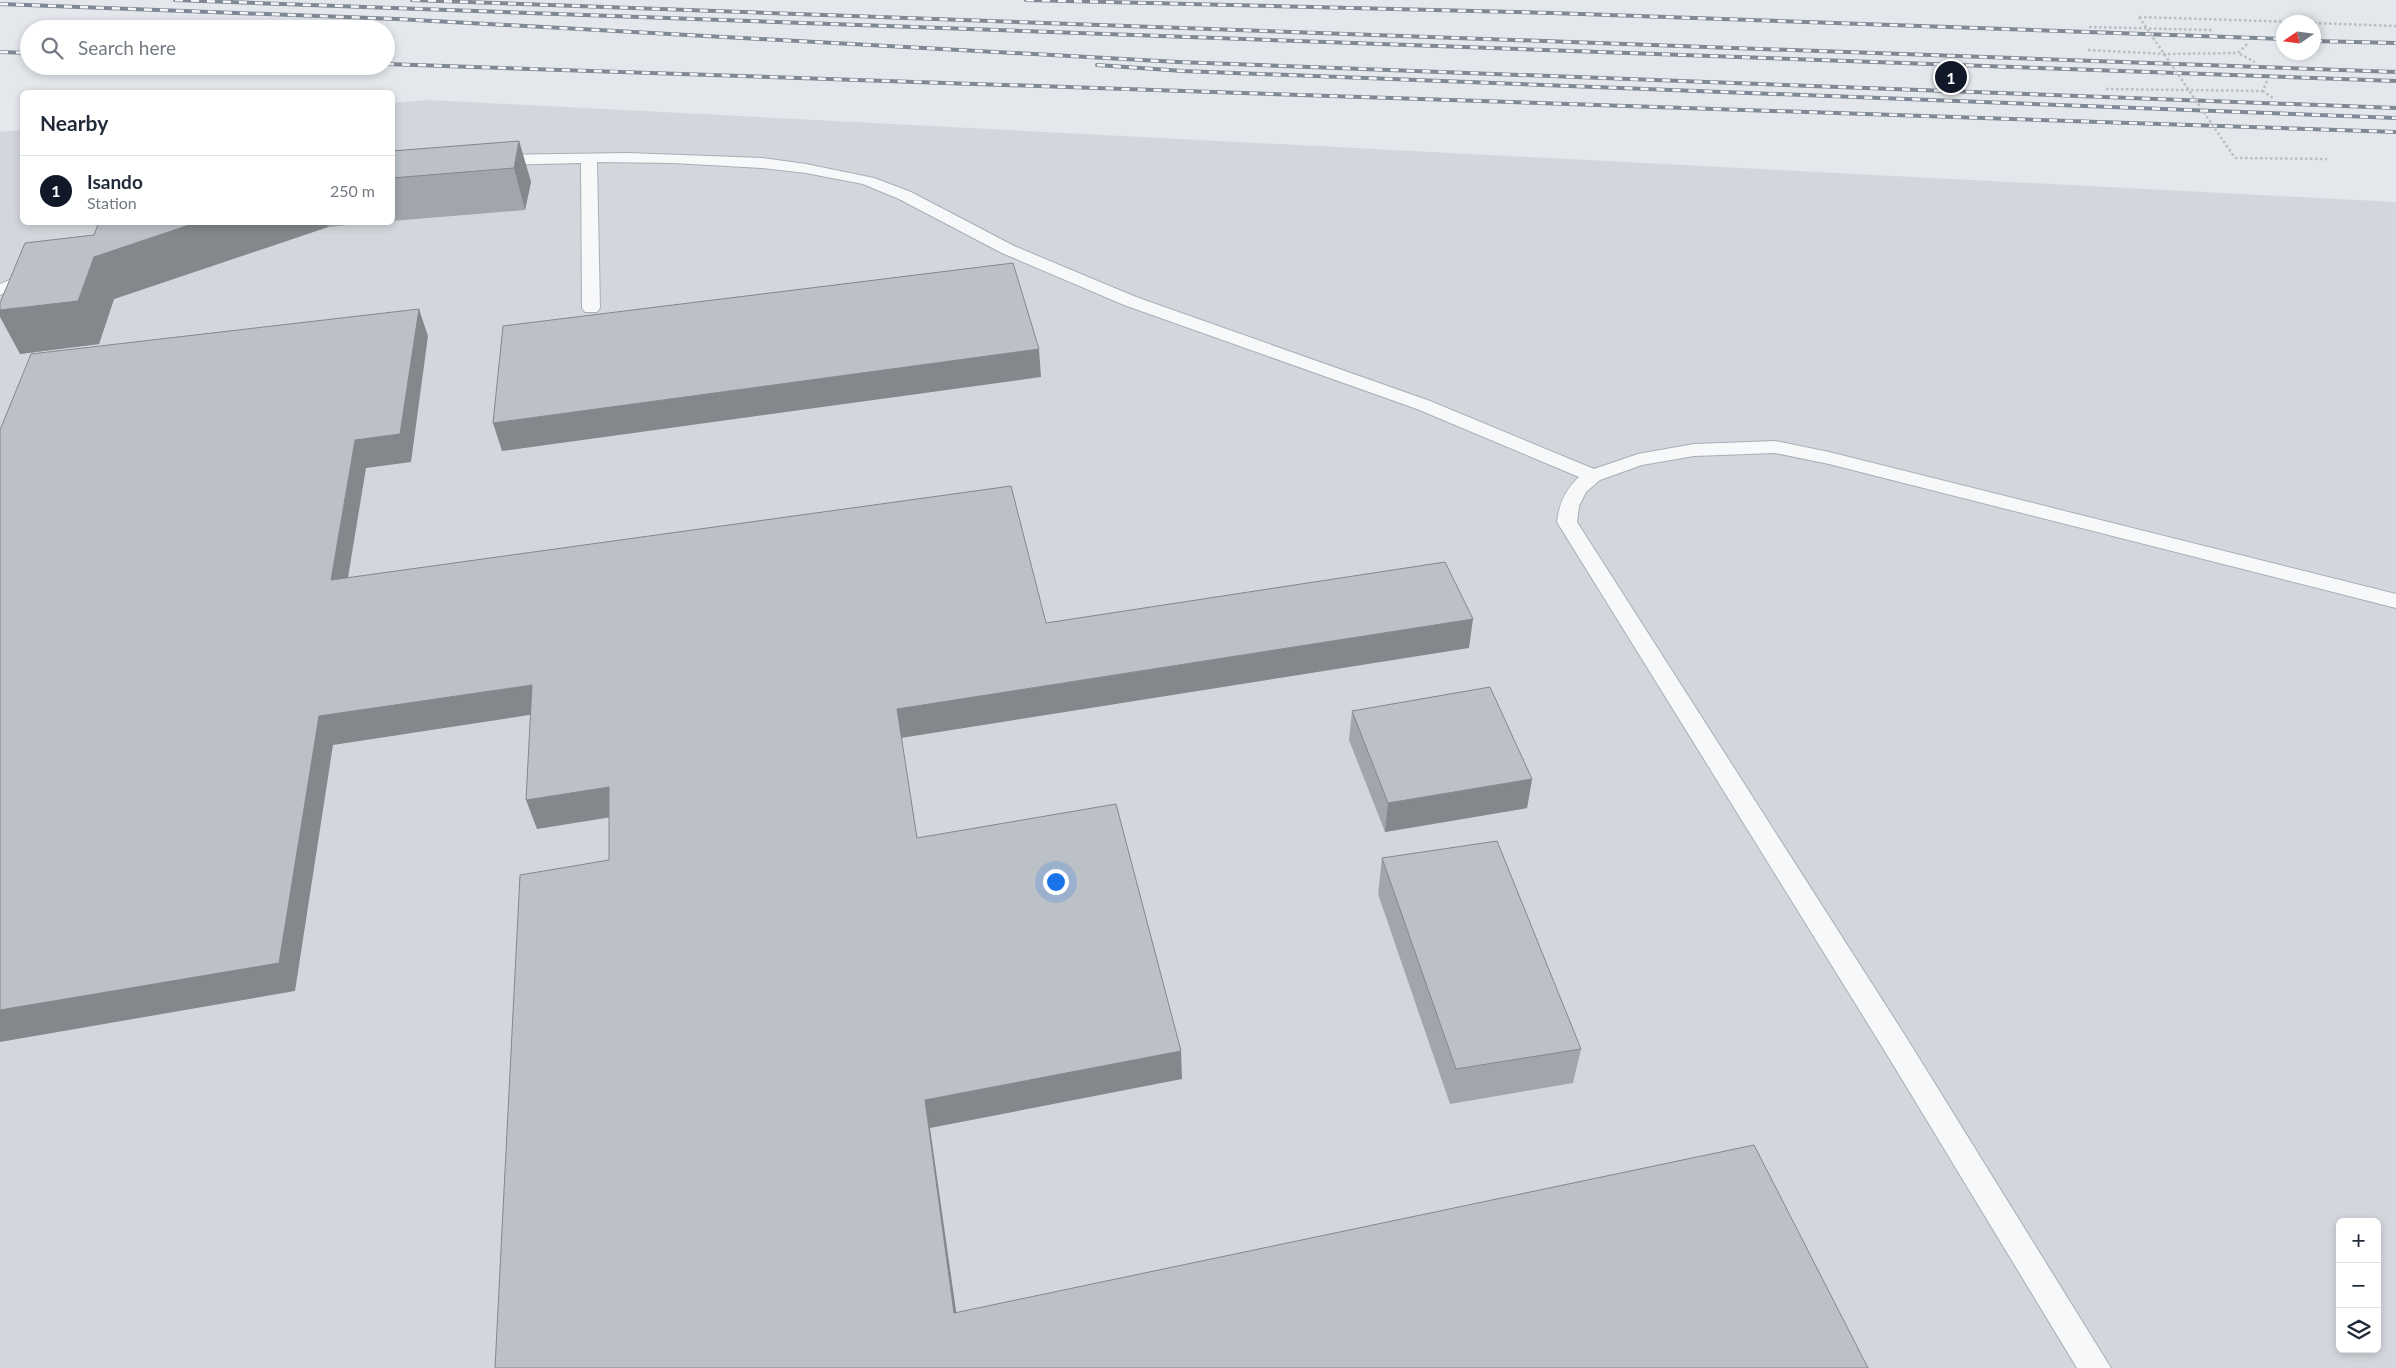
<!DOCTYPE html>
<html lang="en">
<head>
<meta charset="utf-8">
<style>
  :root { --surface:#fff; --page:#f6f6f7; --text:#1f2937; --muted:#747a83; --line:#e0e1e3; --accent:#111827 }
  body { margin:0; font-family:Lato,sans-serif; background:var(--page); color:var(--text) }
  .controls { position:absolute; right:15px; bottom:15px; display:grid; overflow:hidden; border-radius:8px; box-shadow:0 2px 8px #0003 }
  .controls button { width:45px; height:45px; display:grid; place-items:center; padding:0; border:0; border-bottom:1px solid var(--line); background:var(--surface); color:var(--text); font:25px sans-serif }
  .compass { position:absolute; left:2276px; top:15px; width:45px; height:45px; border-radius:50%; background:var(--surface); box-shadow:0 2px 8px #0003; rotate:257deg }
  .you { position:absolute; left:1055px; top:881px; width:18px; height:18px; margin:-12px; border:4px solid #fff; border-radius:50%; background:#1a73e8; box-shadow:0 0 0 8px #1a73e833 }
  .badge { display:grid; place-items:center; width:32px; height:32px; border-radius:50%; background:var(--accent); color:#fff; font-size:16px; font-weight:700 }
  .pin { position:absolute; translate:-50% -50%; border:2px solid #fff; box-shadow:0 1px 5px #0006 }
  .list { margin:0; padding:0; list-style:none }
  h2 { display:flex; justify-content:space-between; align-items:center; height:65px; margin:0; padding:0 20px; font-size:21px }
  h2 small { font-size:16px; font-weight:400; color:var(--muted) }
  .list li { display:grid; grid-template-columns:32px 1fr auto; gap:15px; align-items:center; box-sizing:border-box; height:70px; padding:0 20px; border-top:1px solid var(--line) }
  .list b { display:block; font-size:19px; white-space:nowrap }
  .list p { margin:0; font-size:16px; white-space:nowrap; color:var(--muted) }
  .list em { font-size:16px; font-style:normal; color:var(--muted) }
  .icon { flex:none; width:28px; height:28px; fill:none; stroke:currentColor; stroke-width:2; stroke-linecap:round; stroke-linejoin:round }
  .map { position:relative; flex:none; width:2396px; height:1368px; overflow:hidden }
  .search { position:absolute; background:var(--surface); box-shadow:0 2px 8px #0003; left:20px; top:20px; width:375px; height:55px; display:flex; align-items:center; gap:12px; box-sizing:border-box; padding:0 18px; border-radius:28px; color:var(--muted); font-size:19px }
  .panel { position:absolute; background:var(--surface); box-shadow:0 2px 8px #0003; left:20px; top:90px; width:375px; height:135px; border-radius:8px }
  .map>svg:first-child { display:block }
  .built { fill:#d3d7dd; fill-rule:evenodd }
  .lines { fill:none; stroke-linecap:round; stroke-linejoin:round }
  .service-casing { stroke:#a9aeb5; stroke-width:2 }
  .path { stroke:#babec3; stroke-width:2.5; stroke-dasharray:2.5 2.5; stroke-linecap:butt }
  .service { fill:#f7f8fa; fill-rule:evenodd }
  .rail-casing { stroke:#7f8894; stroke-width:4 }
  .rail { stroke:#f4f6f8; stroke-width:2.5; stroke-dasharray:8; stroke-linecap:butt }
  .path-bridge { stroke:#babec3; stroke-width:2.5; stroke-dasharray:2.5 2.5; stroke-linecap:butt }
  .wall { fill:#a2a6ac }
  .shaded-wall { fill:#84878c }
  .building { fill:#bcc1c8; stroke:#84878c }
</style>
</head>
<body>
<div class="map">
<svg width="2396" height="1368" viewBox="0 0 2396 1368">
  <rect width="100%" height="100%" fill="#e4e7eb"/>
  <!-- built -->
  <path class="built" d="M429,100L2396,202V1368H0V132L22,130V222H392L393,103ZM2340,1222H2377V1349H2340Z"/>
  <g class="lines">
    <!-- service casing -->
    <g class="service-casing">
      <path id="service" d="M628,153L762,158L806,164L874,178L911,192L1014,246L1136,297L1430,401L1594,469L1638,454L1694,444L1775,441L1829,452L2396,594V608L1829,464L1775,453L1694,456L1642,465L1600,480L1586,492L1579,506L1577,522L1906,1037L2111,1368H2077L1886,1053L1557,522C1559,504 1565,490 1579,477L1417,409L1124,305L1002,253L899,199L863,184L806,173L762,168L673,163L597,162L600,308L597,312H585L582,308L581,163L495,165L487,160L495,155Z
        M33,270L39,271L42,275L39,279L0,295V284Z"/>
    </g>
    <!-- path -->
    <path class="path" d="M2139,17L2295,22
      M2314,23L2396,26
      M2089,27L2212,30
      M2247,44L2238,53L2255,62
      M2088,50L2165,54L2238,53
      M2267,81L2263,91L2273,98
      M2106,89L2263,91
      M2235,158L2327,159"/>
    <!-- service -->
    <use href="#service" class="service"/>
    <!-- rail casing -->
    <g class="rail-casing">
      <path id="rail" d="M175,0L2396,81
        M412,0L2396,72
        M1026,0L1552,13L2284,39
        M0,4L397,19L1178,62L2396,108
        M2314,41L2396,43
        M0,52L29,53
        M386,64L2396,132
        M1097,65L1183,71L2396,118"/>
    </g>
    <!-- rail -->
    <use href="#rail" class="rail"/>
    <!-- path-bridge -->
    <path class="path-bridge" d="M2139,17L2235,158"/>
  </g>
  <!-- wall -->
  <path class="wall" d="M519,141L531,182L525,210L392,221V151Z
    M99,222H376L328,227L114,299L99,344L20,354L94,235Z
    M1352,711L1532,779L1527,808L1385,832L1349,740Z
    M1382,858L1581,1049L1573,1083L1450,1104L1378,894Z"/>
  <!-- shaded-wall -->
  <path class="shaded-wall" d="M519,141L531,182L525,210L514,168Z
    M198,222H326L328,227L114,299L99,344L20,354L0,317V310L94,257Z
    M419,309L428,336L411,462L366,468L343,608L331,580L355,440Z
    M1039,349L1041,377L502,451L493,423Z
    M1473,619L1469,648L901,738L897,709Z
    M532,685L542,713L333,745L295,991L0,1042V1010L319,716Z
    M1532,779L1527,808L1385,832L1388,803Z
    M609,787L618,816L537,829L526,800Z
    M1181,1051L1182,1079L930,1128L960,1339L954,1313L925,1100Z"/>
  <!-- building -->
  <path class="building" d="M519,141L514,168L392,178V151Z
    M99,222H198L94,257L78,301L0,310V303L25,243L94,235Z
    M1013,263L1039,349L493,423L503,326Z
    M419,309L400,434L355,440L331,580L1011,486L1046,623L1445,562L1473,619L897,709L917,838L1116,804L1181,1051L925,1100L954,1313L1754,1145L1868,1368H495L520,875L609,860V787L526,800L532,685L319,716L279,963L0,1010V430L31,354Z
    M1490,687L1532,779L1388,803L1352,711Z
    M1497,841L1581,1049L1456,1069L1382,858Z"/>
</svg>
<div class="controls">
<button>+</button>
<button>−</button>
<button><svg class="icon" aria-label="layers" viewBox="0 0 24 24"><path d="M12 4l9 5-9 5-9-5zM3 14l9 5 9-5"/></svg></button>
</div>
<svg class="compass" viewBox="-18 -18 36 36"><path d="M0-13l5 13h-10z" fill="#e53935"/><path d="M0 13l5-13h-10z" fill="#747a83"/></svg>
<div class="you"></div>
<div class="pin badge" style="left:1951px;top:77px">1</div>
<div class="search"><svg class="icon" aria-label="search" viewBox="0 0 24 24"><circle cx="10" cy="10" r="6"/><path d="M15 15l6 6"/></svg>Search here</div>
<section class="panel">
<h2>Nearby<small></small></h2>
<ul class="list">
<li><span class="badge">1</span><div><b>Isando</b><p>Station</p></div><em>250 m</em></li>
</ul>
</section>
</div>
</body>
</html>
